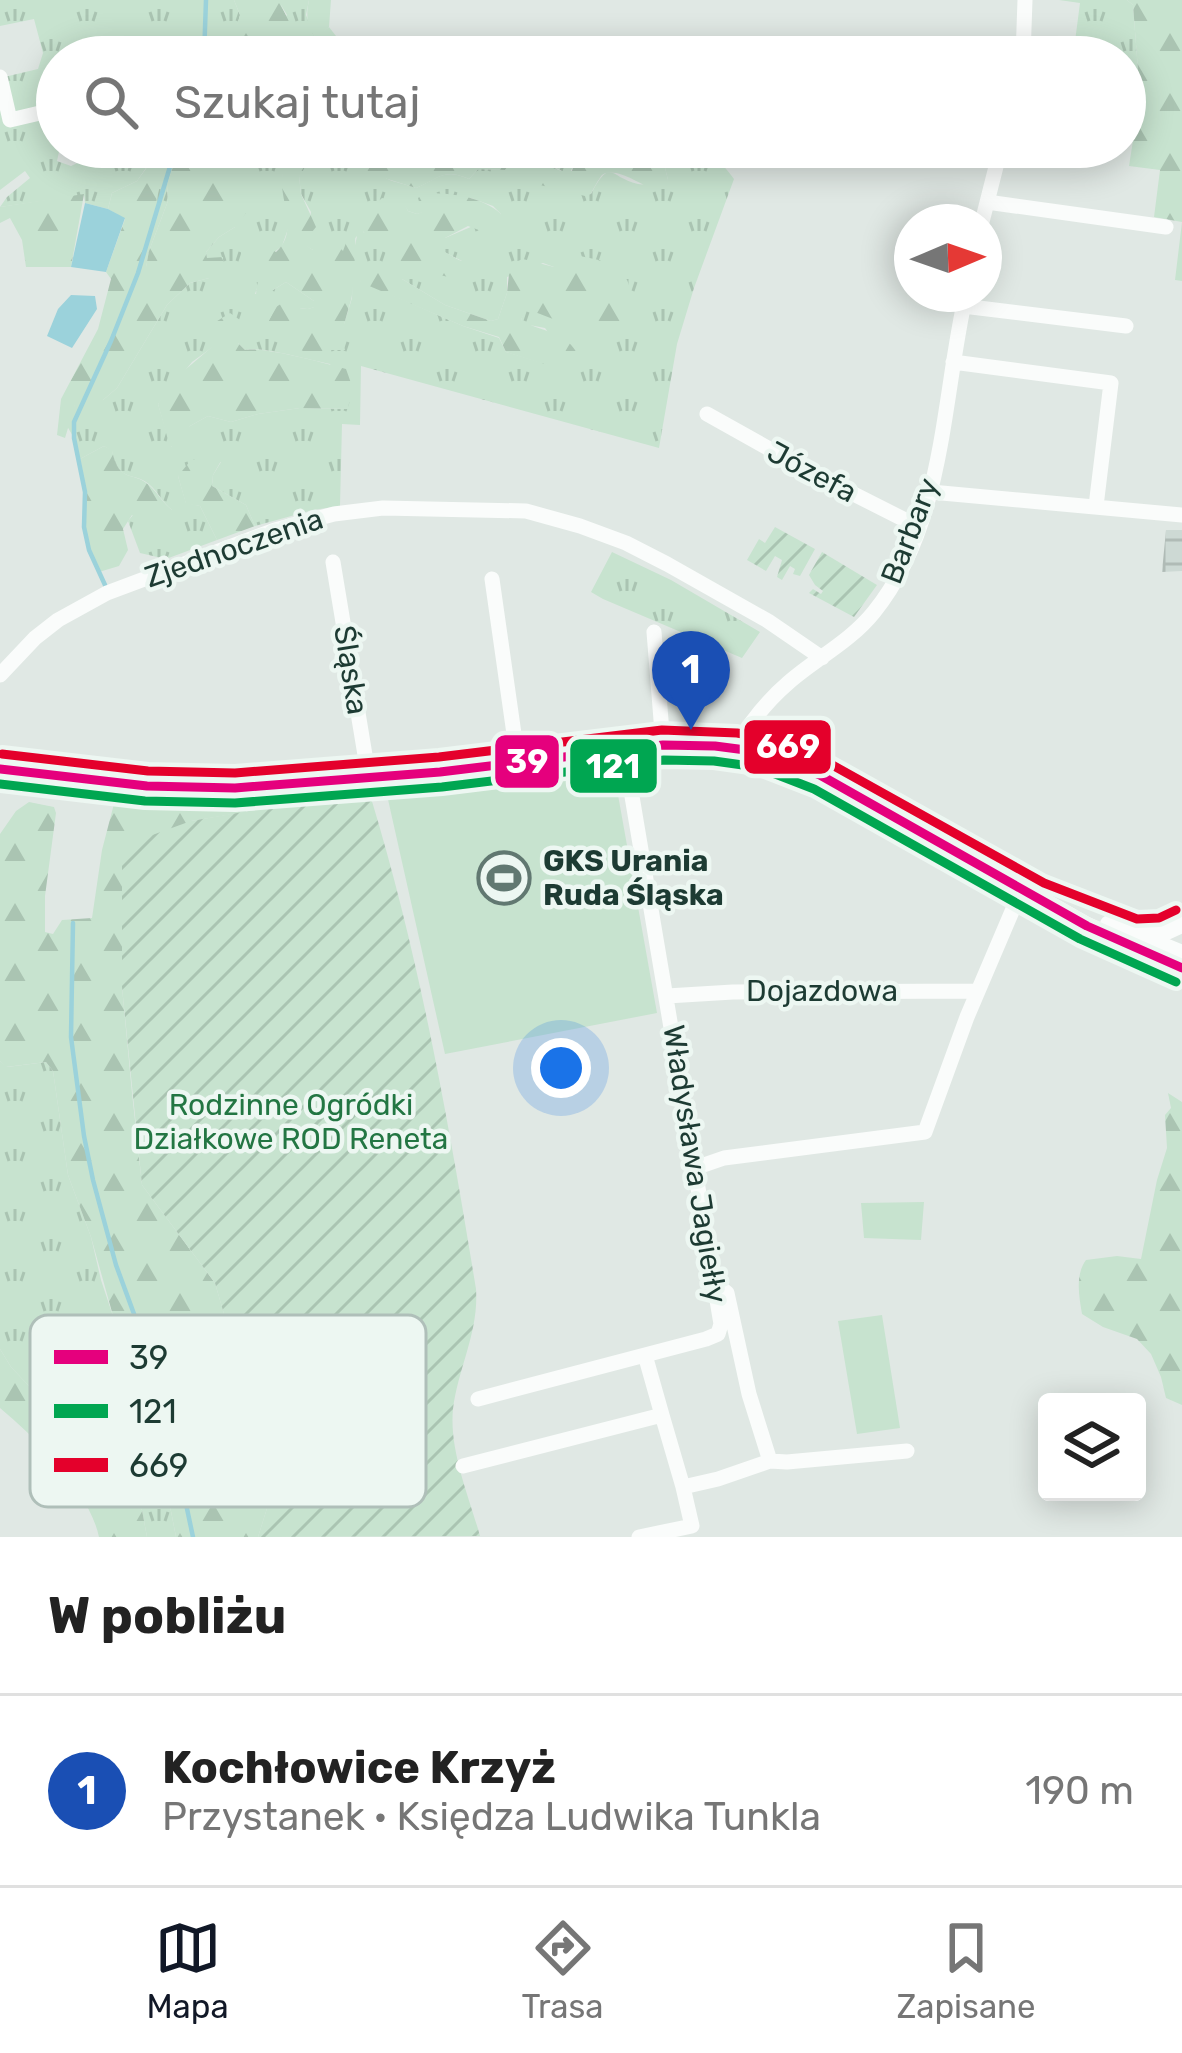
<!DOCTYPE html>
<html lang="pl">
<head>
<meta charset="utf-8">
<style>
  :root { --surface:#fff; --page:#f6f6f6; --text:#222; --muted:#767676; --line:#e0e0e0; --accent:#111827 }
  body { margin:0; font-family:Rubik,sans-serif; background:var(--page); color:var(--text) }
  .controls { position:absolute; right:36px; bottom:36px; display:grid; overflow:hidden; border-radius:12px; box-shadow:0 6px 30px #0003 }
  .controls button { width:108px; height:108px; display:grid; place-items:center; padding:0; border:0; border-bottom:3px solid var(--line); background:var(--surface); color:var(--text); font:60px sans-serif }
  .compass { position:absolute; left:894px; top:204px; width:108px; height:108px; border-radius:50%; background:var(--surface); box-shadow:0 6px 30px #0003; rotate:88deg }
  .you { position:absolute; left:561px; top:1068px; width:42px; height:42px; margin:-30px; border:9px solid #fff; border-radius:50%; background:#1a73e8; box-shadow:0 0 0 18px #1a73e833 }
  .badge { display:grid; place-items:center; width:78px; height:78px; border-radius:50%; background:var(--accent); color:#fff; font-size:39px; font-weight:700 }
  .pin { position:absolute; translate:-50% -99px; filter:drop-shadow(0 3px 6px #0008) }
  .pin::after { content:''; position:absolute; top:63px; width:42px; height:36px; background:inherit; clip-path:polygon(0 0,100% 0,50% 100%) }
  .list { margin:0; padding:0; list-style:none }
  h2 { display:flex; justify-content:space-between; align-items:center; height:156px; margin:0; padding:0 48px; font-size:51px }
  h2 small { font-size:39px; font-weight:400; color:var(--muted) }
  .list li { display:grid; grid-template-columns:78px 1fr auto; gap:36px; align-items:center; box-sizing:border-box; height:192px; padding:0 48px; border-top:3px solid var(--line) }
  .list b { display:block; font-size:45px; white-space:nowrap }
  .list p { margin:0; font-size:39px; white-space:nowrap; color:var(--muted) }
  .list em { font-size:39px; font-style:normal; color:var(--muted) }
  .icon { flex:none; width:66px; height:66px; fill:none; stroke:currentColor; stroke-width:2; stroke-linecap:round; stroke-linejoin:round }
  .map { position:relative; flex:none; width:1182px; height:1537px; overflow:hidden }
  .search { position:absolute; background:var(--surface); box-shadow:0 6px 30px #0003; left:36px; right:36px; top:36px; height:132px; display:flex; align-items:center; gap:30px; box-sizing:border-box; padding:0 42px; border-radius:66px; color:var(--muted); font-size:45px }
  .sheet { height:348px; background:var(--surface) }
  nav { display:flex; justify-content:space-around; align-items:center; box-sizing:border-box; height:168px; border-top:3px solid var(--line); background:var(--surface); font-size:33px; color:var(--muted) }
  nav a { display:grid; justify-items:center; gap:6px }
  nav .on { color:var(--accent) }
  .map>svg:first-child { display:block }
  .industrial { fill:url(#industrial-grid) }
  .grass { fill:url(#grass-tufts); fill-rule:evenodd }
  .forest { fill:url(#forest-firs) }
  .garden { fill:url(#garden-furrows) }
  .pitch { fill:#c7e3cf }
  .water { fill:#9bd2db }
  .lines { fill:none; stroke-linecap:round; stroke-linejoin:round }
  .stream { stroke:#9bd2db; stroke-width:4.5 }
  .minor { stroke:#fafcfb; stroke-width:15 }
  .tertiary { stroke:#fafcfb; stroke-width:18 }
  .bus-1-casing { stroke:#edf7f2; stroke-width:18 }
  .bus-2-casing { stroke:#edf7f2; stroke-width:18 }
  .bus-3-casing { stroke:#edf7f2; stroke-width:18 }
  .bus-1 { stroke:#e5007d; stroke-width:9 }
  .bus-2 { stroke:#00a651; stroke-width:9 }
  .bus-3 { stroke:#e4002b; stroke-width:9 }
  .labels { text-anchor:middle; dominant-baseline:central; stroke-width:9; stroke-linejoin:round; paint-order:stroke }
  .street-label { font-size:30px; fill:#1d3b33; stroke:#edf7f2 }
  .poi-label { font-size:30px; font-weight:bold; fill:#1d3b33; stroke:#edf7f2; text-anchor:start }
  .park-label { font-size:30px; fill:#237643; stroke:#edf7f2 }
  .key { fill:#edf7f2; stroke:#afbfb9; stroke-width:3 }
  .key-label { font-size:33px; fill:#1d3b33 }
  .line-badge { stroke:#edf7f2; stroke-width:4.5 }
  .badge-label { font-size:33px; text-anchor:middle; font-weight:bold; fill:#fff }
</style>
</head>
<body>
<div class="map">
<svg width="1182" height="1537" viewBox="0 0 1182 1537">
  <defs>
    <pattern id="industrial-grid" width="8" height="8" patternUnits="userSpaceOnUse" patternTransform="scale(3)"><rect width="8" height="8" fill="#cdd9d4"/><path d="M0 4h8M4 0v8" fill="none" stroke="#b0bbb6"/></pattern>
    <pattern id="grass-tufts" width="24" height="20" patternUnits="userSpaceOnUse" patternTransform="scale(3)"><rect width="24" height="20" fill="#c7e3cf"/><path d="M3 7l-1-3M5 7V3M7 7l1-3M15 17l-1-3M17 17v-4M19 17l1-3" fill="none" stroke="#aac4b2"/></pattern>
    <pattern id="forest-firs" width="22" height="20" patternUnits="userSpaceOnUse" patternTransform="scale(3)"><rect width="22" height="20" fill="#c7e3cf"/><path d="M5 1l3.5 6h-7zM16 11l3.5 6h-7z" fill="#aac4b2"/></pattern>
    <pattern id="garden-furrows" width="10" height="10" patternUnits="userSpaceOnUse" patternTransform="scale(3)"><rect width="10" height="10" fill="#c7e3cf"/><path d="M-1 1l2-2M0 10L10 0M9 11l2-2" fill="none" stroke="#aac4b2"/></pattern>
  </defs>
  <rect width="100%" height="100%" fill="#e0e8e4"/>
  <!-- industrial -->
  <path class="industrial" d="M1166,530H1182V571L1162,572Z"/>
  <!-- grass -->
  <path class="grass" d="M0,0H234L240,15L235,34L240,44L237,57H57V147H60L57,161L71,166L84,160V147H288L282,179L289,226L282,246L257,266L261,276L255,294L273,290L286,282L314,301L315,307L308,309L276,307L341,334L352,298L353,255L357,236L343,252L313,250L306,246L311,212L301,194L299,176L305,147H325L329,153L371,164C382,182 397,181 416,188C439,178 443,168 469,179L478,169L505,170L517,153L518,147H579L571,171H562L552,166L591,194C611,156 610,178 638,184C646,186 659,181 668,180L660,147C699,147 710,146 734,179L694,288L677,344L659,448L361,366L360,425L342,424L340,506L313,510L255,526L246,505L212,486L213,475L221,462L178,476L186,503L200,506L217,540L166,559L140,553L128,521L133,515L172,510C163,503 160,495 152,487C135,469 119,486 112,451L104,446L80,459L74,438L67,426L75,404L103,400L117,388L167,305L190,283L209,278L206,252L219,237L235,227L190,150L174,165L167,184L168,201L149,251L146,268L138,273L155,155L137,181L112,193L108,209L85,203L84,195L0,207L7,197L30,178L25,171L0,190V78L38,69L43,53L34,19L0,26ZM471,198L493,206L501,214L445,238L444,252L462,261L363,232L403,202L408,211L417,214ZM543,263L554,267L525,309L521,320L524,324L545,328L579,374L506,352L499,338L463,326L360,281L402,279L445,305L491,321L498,319L507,293V277ZM238,343L245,350C263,346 308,360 330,364L348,409L300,408L258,414L231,422L208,416L190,426L171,447L158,404L192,362L214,346Z
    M281,0H309L306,15L315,37L329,27L336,36L405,46L445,57H391L375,51C357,56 332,63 315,52L304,57H279L282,53L269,46L265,40L287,15L281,5Z
    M1059,0H1127L1133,5L1140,96L1125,94V57H1109V53L1074,49L1080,3Z
    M612,552L671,580L760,632L742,658L603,599L591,592Z
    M0,1061L7,1067L46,1062L53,1071L68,1175L91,1237L101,1280L161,1460L176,1537H147L142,1510L119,1475L97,1458L11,1367L0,1349Z"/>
  <!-- forest -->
  <path class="forest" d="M234,0H281V5L292,28L285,35L272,33L266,40L269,46L276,43L283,45L279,57H237L240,44L234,34L240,15Z
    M309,0H331L329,27L316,38C306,26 306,14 309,0Z
    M1127,0H1182V281L1175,280L1182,222L1154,217L1160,170L1129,166L1140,96L1133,5Z
    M288,147H305C306,160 308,166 299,176L301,194L316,227L308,237L307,246L313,250L323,242L335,243L343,251L350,232L355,230C356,237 354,292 351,300C346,319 340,330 345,350H326L317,356L276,341L264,330L276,307L287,300C296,307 302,312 314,307V301L286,282L273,290L267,304H257C252,277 272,275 241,256V243L250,239L276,252C299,231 280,203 282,177C283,167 286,157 288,147Z
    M325,147H518L517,153L505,170L478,169L469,179C443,168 440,178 416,188L378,176L364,178L360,170L369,163L329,153Z
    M579,147H660L668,180L663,187L654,190C641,185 616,166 602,175C600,177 592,191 591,194L585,196L536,184L532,176L534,169L543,165L562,171H572Z
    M190,150L221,159L230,169L245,192L246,213L235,227L219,237L206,252L207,258L223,257V269L209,278L190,283L167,305L117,388L103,400L97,410L75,405L65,438L57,435L61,399L98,329L111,279L106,272L125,219L108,209L112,193L137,181L156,155L167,157L139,272L146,267L149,251L168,201L167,184L174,164Z
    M425,193C450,193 482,196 501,214L492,235L468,226L445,238V252L474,269L467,281C431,274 386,263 363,231L368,211L382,198L404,202L408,211L417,214L422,212L418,198Z
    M84,194L71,267H26L22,240L10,218L0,223V207Z
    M580,256C596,259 612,262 623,274C640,293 625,332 599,331C575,330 548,316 526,309L521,320C548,336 569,328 583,366L579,375L506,352L499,337L463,326L360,282L365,268L371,266L402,279L445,305L491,321L498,319L507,293L510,264L523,259L554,267Z
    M230,313L240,320L238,343L245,350C262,346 326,363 346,369L352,386L348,409L300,408L258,414L231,422L208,416L190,426L182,443L170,447L158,404L172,381L213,346L214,323Z
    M104,446L112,450C119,486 135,469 152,488C160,496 163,503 172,510L166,523L145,525L132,515L123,529L128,550L119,566L99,572C93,559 87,547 85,532C82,508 87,484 80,459Z
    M212,455L221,461L213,475L212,486L246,505L255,526L217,540L200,506L186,504L178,476L191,460Z
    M366,790L371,798L313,800L250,811L248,800Z
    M116,796L244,800L246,812L191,821L122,987L132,1093L142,1185L215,1283L252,1410H271L280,1443L270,1457L274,1486L258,1537H176L161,1459L119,1337L91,1237L68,1175L53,1071L46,1062L6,1067L0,1061V834L16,811L29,802L54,807L56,813L45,896V932L53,934L62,920L92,918L102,850Z
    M1168,1093L1182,1102V1405L1166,1398L1161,1377L1151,1354L1137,1339L1103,1327L1082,1314C1079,1296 1075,1275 1086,1260L1117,1256L1141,1259L1157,1180L1167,1148L1165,1115L1171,1108Z
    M0,1349L11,1367L97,1458L119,1475L142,1510L147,1537H99C89,1490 36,1438 0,1408Z"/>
  <!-- garden -->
  <path class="garden" d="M775,527L815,549L800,576L793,574L795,569L790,566L782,580L777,577L782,560L775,556L766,571L747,560L759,539L765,543Z
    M822,552L877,585L854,617L809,593L813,589L821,594L823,591L815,585L809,575Z
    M371,798C420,959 449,1124 476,1289C479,1332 458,1368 453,1409C449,1451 469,1496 480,1536L258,1537L274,1486L270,1457L280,1443L272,1410L252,1411L215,1283L142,1185L122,987V846L191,821L313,800Z"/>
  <!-- pitch -->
  <path class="pitch" d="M613,767L657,1013L445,1054L387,795Z
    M924,1202L921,1240L864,1238L861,1203Z
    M882,1315L900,1428L857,1434L838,1321Z"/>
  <!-- water -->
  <path class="water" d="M85,203L108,209L125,218L106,272L71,267Z
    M71,295L95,296L97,309L72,348L47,336L58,309Z"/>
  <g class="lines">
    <!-- stream -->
    <path class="stream" d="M204,57L206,0
      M105,585L89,550L84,527L85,492L74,438V422L111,341L138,273L172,160L179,147
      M73,923L71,1037L84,1136L93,1180L116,1265L148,1352L168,1419L193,1537"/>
    <!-- minor -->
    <path class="minor" d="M1023,57L1025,0
      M0,77L10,120L57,109
      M1125,99H1126
      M987,202L1166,227
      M982,222L1001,147
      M963,306L1126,326
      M953,362L1111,383L1096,506
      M707,414L814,474L919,527
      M931,492L1182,515
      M333,562L369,779
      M492,579L518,762
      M654,632L663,745
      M0,675L35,638L58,620L107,593L275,530L334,514L383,508L526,511L580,526L626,543L667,564L768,621L822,658
      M735,748C749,724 767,701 788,683C815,659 850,642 874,612C945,524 942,399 966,294
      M667,996L733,992L978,991
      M695,1168L724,1158L925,1132L967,1017L1022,888
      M715,1283L727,1293L749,1394L770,1461L787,1462L907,1451
      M645,1355L662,1415
      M478,1399L706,1339L718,1334L721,1324L624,749
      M463,1466L662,1415L683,1487
      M639,1537L692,1526L683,1487L718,1479L770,1461"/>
    <!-- tertiary -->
    <path class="tertiary" d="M0,769L147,786L235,788L440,772L663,745L715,746L761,752L820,775L1087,926L1182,968
      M1109,924L1182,954
      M1141,934L1162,933L1182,924"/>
    <!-- bus-1 casing -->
    <g class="bus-1-casing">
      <path id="bus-1" d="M0,769L147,786L235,788L440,772L663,745L715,746L761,752L820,775L1087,926L1182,968"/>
    </g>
    <!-- bus-2 casing -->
    <g class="bus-2-casing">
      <path id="bus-2" d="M0,784L145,801L235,803L442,787L664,760L714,761L757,767L814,789L1080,939L1176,982"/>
    </g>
    <!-- bus-3 casing -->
    <g class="bus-3-casing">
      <path id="bus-3" d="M2,754L148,771L235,773L439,757L662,730L737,733L765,738L827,762L1044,883L1137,919L1159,918L1176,910"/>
    </g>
    <!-- bus-1 -->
    <use href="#bus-1" class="bus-1"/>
    <!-- bus-2 -->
    <use href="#bus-2" class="bus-2"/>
    <!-- bus-3 -->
    <use href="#bus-3" class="bus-3"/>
  </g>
  <!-- icons -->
  <defs>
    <g id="stadium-ring" transform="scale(2.7)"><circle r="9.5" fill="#edf7f2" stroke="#617871" stroke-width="1.5"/><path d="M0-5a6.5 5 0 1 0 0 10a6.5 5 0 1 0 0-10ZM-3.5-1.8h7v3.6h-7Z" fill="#617871"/></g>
  </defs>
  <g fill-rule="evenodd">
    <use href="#stadium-ring" x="504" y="878"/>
  </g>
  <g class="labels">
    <!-- street labels -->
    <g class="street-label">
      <text transform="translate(812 472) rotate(28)">Józefa</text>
      <text transform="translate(910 531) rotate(-69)">Barbary</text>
      <text transform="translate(234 548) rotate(-19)">Zjednoczenia</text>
      <text transform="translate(351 670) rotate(81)">Śląska</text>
      <text x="822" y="991">Dojazdowa</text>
      <text transform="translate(695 1164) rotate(81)">Władysława Jagiełły</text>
    </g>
    <!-- poi labels -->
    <g class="poi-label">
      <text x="543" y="861">GKS Urania<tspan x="543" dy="34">Ruda Śląska</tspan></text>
    </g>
    <!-- park labels -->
    <g class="park-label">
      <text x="291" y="1105">Rodzinne Ogródki<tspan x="291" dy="34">Działkowe ROD Reneta</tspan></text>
    </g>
  </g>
  <!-- legend -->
  <rect x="30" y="1315" width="396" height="192" rx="18" class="key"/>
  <rect x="54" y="1350" width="54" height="14" fill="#e5007d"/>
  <rect x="54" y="1404" width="54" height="14" fill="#00a651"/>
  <rect x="54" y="1458" width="54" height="14" fill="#e4002b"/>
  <g class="key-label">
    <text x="129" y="1369">39</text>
    <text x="129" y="1423">121</text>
    <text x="129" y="1477">669</text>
  </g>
  <g class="line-badge">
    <rect x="742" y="718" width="91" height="58" rx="12" fill="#e4002b"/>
    <rect x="493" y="733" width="68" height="57" rx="12" fill="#e5007d"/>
    <rect x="568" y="737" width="91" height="58" rx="12" fill="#00a651"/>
  </g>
  <g class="badge-label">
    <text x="788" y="758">669</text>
    <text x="527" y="773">39</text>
    <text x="613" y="778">121</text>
  </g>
</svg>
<div class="controls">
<button><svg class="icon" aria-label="layers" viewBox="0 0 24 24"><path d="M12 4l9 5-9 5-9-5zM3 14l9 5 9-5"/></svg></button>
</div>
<svg class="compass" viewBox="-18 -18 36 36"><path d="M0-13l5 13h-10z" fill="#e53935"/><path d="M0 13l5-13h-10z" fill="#767676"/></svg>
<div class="you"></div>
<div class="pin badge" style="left:691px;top:730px;background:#1a4fb4">1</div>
<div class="search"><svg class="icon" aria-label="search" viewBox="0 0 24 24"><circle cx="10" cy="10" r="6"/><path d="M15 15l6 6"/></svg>Szukaj tutaj</div>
</div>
<section class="sheet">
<h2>W pobliżu<small></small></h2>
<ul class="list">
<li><span class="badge" style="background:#1a4fb4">1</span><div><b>Kochłowice Krzyż</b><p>Przystanek · Księdza Ludwika Tunkla</p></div><em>190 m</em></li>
</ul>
</section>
<nav>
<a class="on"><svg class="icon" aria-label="map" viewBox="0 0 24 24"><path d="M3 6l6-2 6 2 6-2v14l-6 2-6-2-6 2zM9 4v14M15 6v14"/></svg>Mapa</a>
<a><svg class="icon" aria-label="directions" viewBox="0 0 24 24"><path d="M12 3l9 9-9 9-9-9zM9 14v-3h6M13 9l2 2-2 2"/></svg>Trasa</a>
<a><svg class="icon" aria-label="saved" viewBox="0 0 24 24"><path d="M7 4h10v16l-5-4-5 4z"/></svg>Zapisane</a>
</nav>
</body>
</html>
